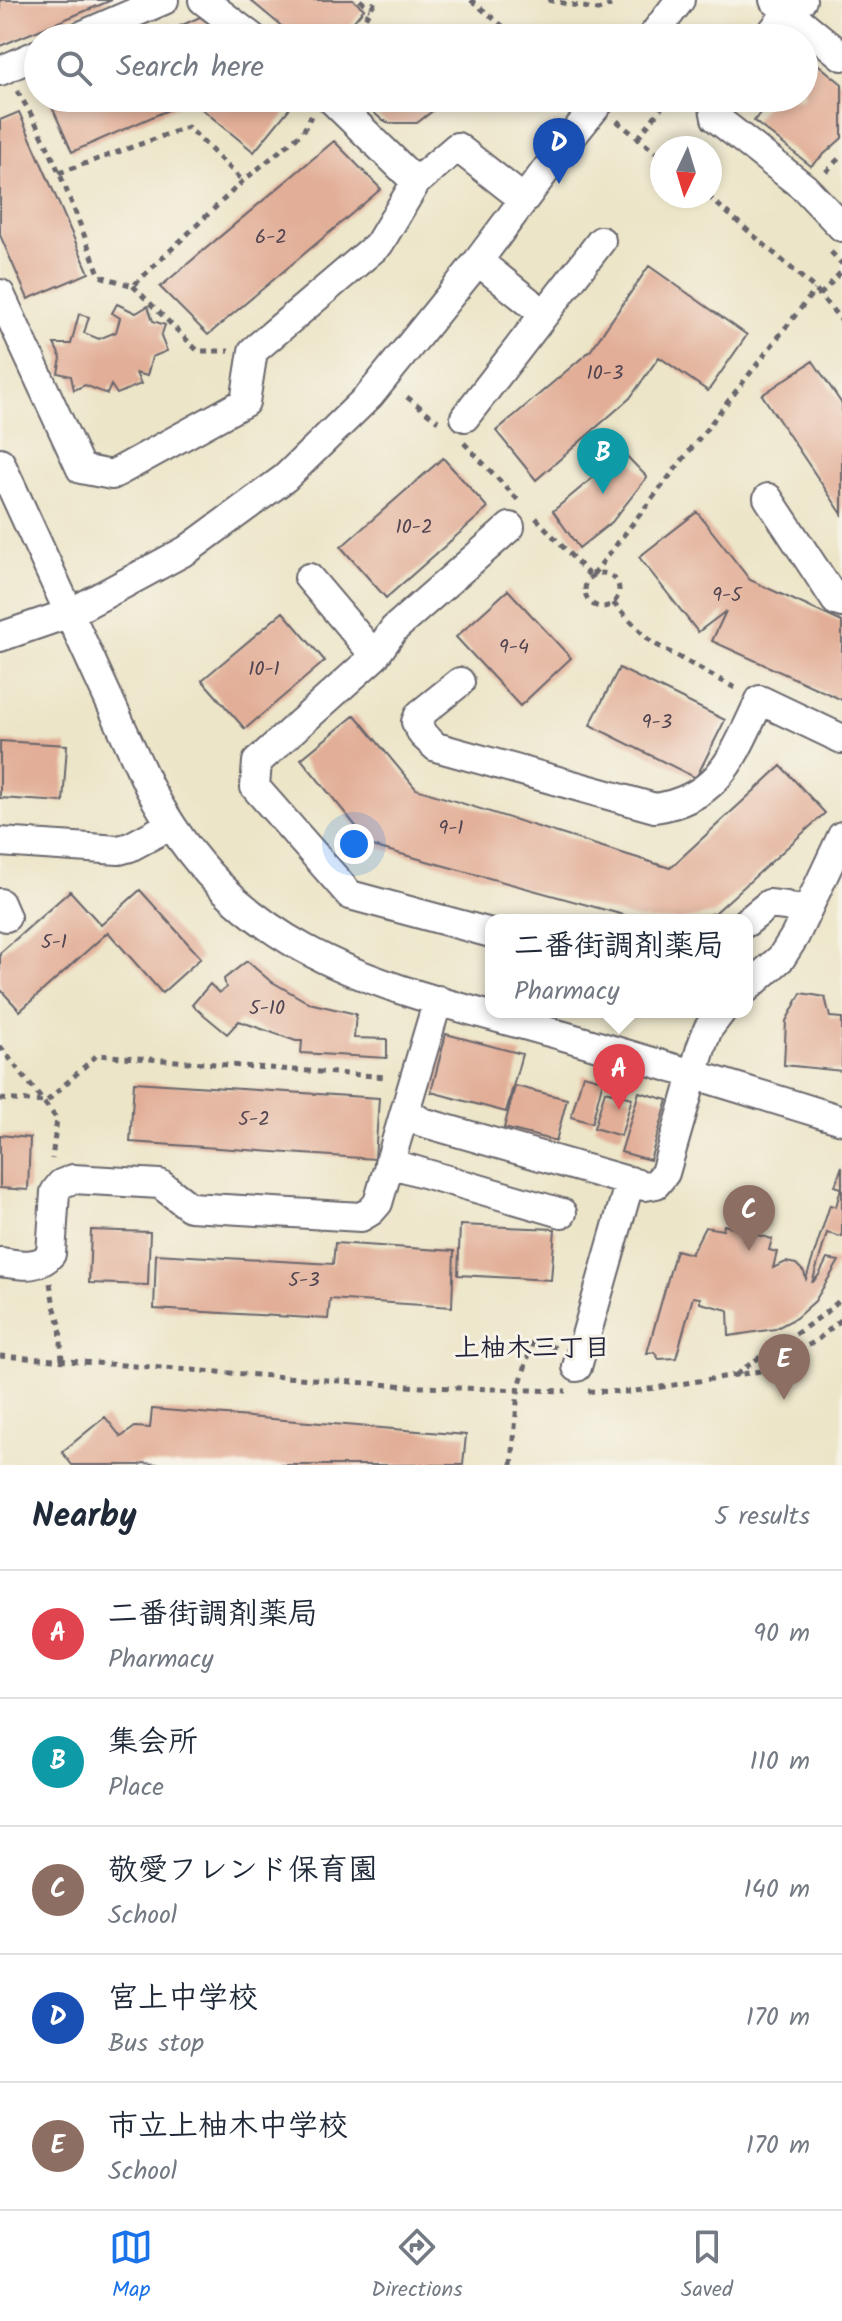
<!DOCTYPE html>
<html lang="en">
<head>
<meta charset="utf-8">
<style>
  :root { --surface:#fff; --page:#f6f6f7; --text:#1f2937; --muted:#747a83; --line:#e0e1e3; --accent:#1a73e8 }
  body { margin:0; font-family:Kalam,"Klee One",sans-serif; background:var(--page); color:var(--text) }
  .compass { position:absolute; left:650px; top:136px; width:72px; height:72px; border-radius:50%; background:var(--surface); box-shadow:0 4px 12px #0003; rotate:184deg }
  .you { position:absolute; left:354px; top:844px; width:28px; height:28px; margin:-20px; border:6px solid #fff; border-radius:50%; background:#1a73e8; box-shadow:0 0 0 12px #1a73e833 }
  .badge { display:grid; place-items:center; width:52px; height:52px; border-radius:50%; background:var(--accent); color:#fff; font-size:26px; font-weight:700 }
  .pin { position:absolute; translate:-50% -66px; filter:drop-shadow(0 2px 4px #0008) }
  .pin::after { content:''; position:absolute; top:42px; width:28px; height:24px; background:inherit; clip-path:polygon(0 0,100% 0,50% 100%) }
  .popup { position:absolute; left:485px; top:914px; width:268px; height:104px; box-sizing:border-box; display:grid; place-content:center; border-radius:16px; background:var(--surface); filter:drop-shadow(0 2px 6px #0005); font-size:26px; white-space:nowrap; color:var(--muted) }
  .popup b { font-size:30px; color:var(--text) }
  .popup::after { content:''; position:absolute; left:50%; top:100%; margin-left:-16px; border:16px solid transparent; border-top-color:var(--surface) }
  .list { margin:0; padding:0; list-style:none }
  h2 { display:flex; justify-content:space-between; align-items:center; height:104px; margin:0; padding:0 32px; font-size:34px }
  h2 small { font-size:26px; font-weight:400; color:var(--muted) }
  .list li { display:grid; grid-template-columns:52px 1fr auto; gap:24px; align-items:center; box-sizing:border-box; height:128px; padding:0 32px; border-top:2px solid var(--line) }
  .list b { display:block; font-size:30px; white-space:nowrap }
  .list p { margin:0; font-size:26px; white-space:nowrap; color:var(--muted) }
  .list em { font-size:26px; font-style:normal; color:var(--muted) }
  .icon { flex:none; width:44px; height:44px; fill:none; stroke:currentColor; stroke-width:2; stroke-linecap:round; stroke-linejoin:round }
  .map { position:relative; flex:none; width:842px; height:1465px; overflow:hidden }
  .search { position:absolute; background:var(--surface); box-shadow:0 4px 12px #0003; left:24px; right:24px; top:24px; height:88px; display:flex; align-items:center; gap:20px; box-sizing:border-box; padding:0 28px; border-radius:44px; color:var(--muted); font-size:30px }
  .sheet { height:744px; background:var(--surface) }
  nav { display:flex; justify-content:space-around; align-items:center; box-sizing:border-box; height:112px; border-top:2px solid var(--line); background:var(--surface); font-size:22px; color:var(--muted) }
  nav a { display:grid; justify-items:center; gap:4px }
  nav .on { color:var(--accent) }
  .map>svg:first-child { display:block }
  .building { fill:#e2ae97 }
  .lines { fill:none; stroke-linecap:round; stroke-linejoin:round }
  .minor-casing { stroke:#69666c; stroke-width:32 }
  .path { stroke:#69666c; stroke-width:5; stroke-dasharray:6 6; stroke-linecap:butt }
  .minor { stroke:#fff; stroke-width:28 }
  .minor-bridge-casing { stroke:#69666c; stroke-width:32; stroke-linecap:butt }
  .minor-bridge { stroke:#fff; stroke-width:28 }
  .labels { text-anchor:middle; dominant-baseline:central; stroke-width:6; stroke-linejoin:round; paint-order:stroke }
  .number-label { font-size:20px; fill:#524552 }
  .neighbourhood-label { font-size:26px; font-weight:bold; fill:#22223b; stroke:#f7f3e8 }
</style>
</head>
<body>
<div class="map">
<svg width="842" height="1465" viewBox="0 0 842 1465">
  <rect width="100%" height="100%" fill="#f7f3e8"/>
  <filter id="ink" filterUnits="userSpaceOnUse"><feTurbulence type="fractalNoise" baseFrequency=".0125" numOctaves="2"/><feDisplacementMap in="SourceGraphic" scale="16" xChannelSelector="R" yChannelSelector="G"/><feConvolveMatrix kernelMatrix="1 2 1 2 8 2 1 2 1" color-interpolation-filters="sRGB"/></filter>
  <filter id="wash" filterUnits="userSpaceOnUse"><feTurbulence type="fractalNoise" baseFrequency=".006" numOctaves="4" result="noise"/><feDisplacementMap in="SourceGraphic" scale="32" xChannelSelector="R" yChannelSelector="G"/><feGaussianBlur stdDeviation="1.8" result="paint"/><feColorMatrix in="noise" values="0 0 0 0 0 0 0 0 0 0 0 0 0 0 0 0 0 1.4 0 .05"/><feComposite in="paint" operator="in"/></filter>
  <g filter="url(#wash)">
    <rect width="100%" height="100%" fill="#ece5c8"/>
    <g id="blocks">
      <!-- building -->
      <path class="building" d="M0,0H112L0,46Z
        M250,0H353L364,9L340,38H296Z
        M200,17L228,38H154Z
        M804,53L842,84V138L811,166L754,121L771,98H804Z
        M48,98H298L254,152L191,100L72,152Z
        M357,98H449L417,123H389L381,119Z
        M19,112L89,273L28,299L0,235V120Z
        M334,141L381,189L208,335L160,287Z
        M649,266L747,335L708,391L659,357L630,398L536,480L496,431L591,350Z
        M117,304L136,313L148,306L153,321L165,325L161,337L167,351L152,357L147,376L136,373L141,384L117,394L111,385L107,394L85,385L74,390L71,376L58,373L61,358L54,344H71L79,314L89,317L84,333L99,339L116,332L120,318L112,313Z
        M813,361L842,404V514L762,395Z
        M617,446L647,477L612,522L579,548L553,511L602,470L597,460Z
        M443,458L488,508L386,598L341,547Z
        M697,512L750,580L842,622V700L712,641L726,611L698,632L639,557Z
        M508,590L571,658L520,706L456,637Z
        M283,612L325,661L245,729L202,680Z
        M619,668L725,720L696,778L590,725Z
        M355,715L416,789L670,868L781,766L825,813L715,913L681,920H642L372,846L301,759Z
        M0,741L67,745L63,802L0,798Z
        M140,890L201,958L162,993L108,932L20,1011L0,989V953L70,891L101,925Z
        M247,961L269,980L309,1003L356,1014L354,1038L387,1039V1058L301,1053L302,1041H296L239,1021L227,1034L192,1005L210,984L219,993L226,988L224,979Z
        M801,993L825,997L830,1017L842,1018V1071L784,1065L786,1021Z
        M446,1034L522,1054L506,1112L431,1092Z
        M583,1075L603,1080L592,1123L571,1117Z
        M134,1082L379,1098L375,1159L130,1142Z
        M515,1086L567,1099L556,1141L504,1128Z
        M605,1091L632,1098L621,1136L594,1128Z
        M639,1092L668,1100L650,1160L621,1152Z
        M0,1135L30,1138L28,1190L0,1188Z
        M842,1166V1237L827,1233L812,1283L819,1275L827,1259L839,1261L815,1301L796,1318L775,1329L729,1336L728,1310L700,1303V1298L693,1297L676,1358L659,1359L654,1352L647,1353L676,1250L691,1254L705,1227L723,1230L724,1225L772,1239L769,1250L777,1252L773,1268L786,1262L796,1264L804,1272L806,1279L830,1205L836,1207L841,1188L835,1186Z
        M460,1225L555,1229L551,1280L458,1275Z
        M91,1230L150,1232L148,1285L89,1283Z
        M335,1243L454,1251L452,1307L330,1299L328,1319L154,1309L156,1254L333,1264Z
        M152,1409L466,1435L463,1465H173L143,1463L140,1465H72L62,1452L105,1417L121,1437L135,1427L150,1428Z"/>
    </g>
  </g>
  <g filter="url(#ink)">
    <use href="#blocks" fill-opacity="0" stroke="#69666c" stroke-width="2"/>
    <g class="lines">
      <!-- minor casing -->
      <g class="minor-casing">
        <path id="minor" d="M203,0L253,38
          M774,0L842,56
          M76,38L164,0
          M651,38L680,0
          M767,38L789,11L802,0
          M0,71L38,54
          M330,98L416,182
          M719,98L714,108L716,118L805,188L842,227
          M478,261L544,314
          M0,294L81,469L112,475L245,402L253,351L379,244L416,182L457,147L523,199
          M465,417L601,241
          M0,462L149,787C243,965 387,986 564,1036C657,1063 749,1091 842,1120
          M768,498L836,601L842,603
          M309,578L375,656
          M0,637L70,613L187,550L285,478L370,395L478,261L564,146
          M460,682L419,715L416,722L423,735L436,747L655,808C721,798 734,754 760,700L842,739
          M0,842L119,850L130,847L169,826
          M0,903L6,917
          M747,922L769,904L786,906L805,912
          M491,933L350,895L255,787L257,762L375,656L394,629L510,527
          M747,988L781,958L795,936L842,836
          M438,1000L405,1111L422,1122L645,1186L656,1184L665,1173L701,1048L708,1029L721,1012
          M389,1163L562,1213
          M0,1262C18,1264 38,1270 51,1254L55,1192L61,1184L73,1179L160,1184L190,1207L361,1217L371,1211L378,1203L405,1111
          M577,1367L630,1181"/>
      </g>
      <!-- path -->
      <path class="path" d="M360,0L370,9
        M471,0L517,38
        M548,0L598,10L611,5
        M353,38L376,0
        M17,91C53,147 75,213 100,276L133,286L243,181L303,132L311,116
        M617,121L662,158
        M638,138L669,98
        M826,172L842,155
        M59,173L188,127L243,181
        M708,196L813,287L842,321
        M831,252L842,264
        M133,286L198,351H229
        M820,295L842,271
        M407,397L438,421
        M464,443L520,502
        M536,518L591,577L815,290
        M585 590a17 17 0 1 1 34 0a17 17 0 1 1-34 0Z
        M613,603L651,642L737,689
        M0,1046L57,1119L52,1159
        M0,1099L46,1102L97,1055L387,1077
        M50,1283L54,1306L60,1324L62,1361
        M0,1356L421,1387L566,1391
        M736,1375C770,1347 810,1329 842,1298
        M588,1391L630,1392L761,1371L816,1341L842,1319
        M512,1465L518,1390L533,1341L556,1348"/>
      <!-- minor -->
      <use href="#minor" class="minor"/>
      <!-- minor-bridge casing -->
      <g class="minor-bridge-casing">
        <path id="minor-bridge" d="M564,146L603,98"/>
      </g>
      <!-- minor-bridge -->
      <use href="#minor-bridge" class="minor-bridge"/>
    </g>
  </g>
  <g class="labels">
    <!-- number labels -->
    <g class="number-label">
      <text x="271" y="238">6-2</text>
      <text x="605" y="374">10-3</text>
      <text x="414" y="528">10-2</text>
      <text x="727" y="596">9-5</text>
      <text x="514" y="648">9-4</text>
      <text x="264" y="670">10-1</text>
      <text x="657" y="723">9-3</text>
      <text x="451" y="829">9-1</text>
      <text x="54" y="943">5-1</text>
      <text x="267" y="1009">5-10</text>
      <text x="254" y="1120">5-2</text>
      <text x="304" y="1281">5-3</text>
    </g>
    <!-- neighbourhood labels -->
    <g class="neighbourhood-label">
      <text x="532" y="1349">上柚木三丁目</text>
    </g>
  </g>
</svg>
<svg class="compass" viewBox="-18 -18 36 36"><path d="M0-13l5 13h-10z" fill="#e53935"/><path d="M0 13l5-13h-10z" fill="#747a83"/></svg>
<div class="you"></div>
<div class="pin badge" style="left:619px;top:1110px;background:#e0444e">A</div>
<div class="popup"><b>二番街調剤薬局</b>Pharmacy</div>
<div class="pin badge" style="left:603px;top:494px;background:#0f9aa8">B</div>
<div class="pin badge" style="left:749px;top:1251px;background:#8d6e63">C</div>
<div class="pin badge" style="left:559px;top:184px;background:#1a4fb4">D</div>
<div class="pin badge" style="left:784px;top:1400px;background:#8d6e63">E</div>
<div class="search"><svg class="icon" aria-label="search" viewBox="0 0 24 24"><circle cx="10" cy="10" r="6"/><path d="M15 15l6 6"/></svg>Search here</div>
</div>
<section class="sheet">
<h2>Nearby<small>5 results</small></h2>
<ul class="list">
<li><span class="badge" style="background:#e0444e">A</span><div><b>二番街調剤薬局</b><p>Pharmacy</p></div><em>90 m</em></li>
<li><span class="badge" style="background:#0f9aa8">B</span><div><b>集会所</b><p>Place</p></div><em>110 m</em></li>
<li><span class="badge" style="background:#8d6e63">C</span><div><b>敬愛フレンド保育園</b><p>School</p></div><em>140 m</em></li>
<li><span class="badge" style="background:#1a4fb4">D</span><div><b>宮上中学校</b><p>Bus stop</p></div><em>170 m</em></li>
<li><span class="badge" style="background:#8d6e63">E</span><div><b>市立上柚木中学校</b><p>School</p></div><em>170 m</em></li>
</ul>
</section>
<nav>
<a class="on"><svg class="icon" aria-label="map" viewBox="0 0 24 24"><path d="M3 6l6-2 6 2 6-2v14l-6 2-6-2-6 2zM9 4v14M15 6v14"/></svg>Map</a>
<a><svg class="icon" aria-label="directions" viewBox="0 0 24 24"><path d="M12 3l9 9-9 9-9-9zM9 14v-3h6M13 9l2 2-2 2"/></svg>Directions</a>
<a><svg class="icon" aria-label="saved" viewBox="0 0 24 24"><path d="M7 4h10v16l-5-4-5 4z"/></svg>Saved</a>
</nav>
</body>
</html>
